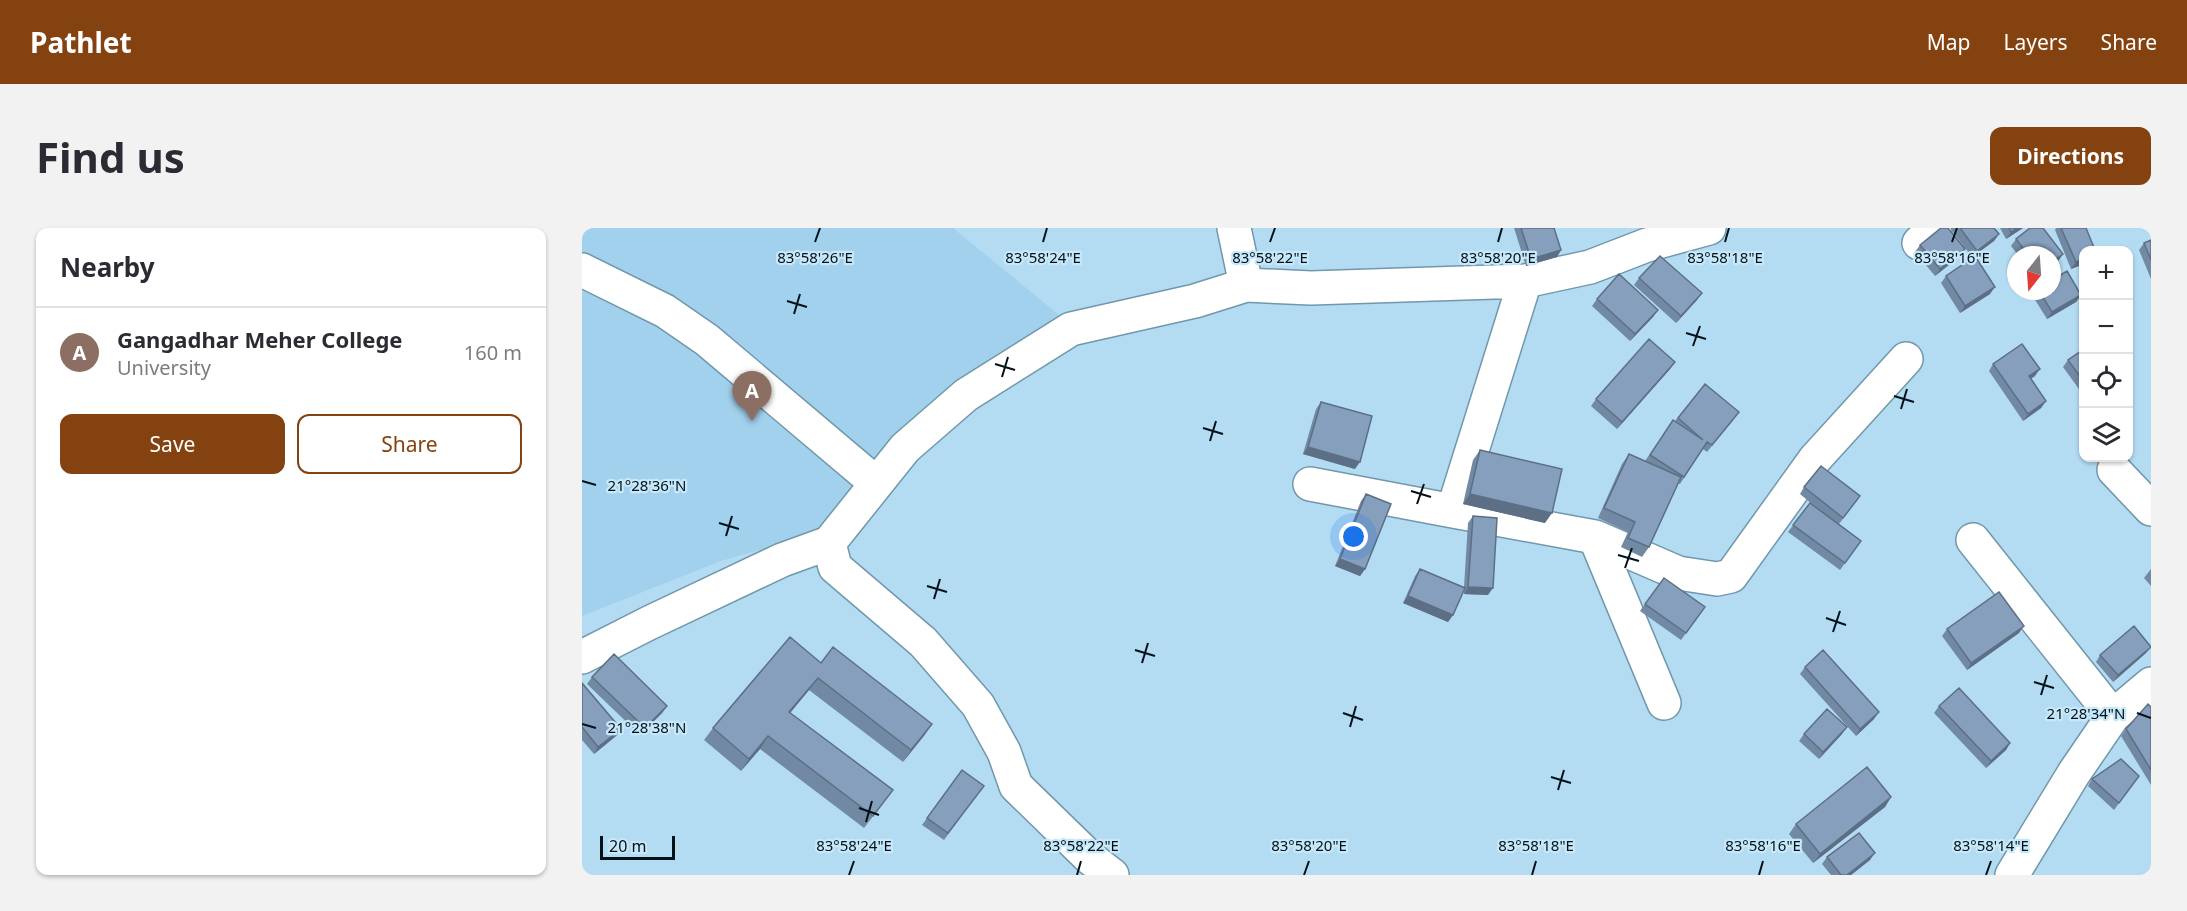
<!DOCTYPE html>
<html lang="en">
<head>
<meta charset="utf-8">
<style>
  :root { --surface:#fff; --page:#f2f2f3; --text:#2b2b33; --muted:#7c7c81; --line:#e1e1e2; --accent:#844210 }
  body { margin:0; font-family:"Noto Sans",sans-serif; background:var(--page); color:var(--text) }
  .controls { position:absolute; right:18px; top:18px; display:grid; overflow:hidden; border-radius:12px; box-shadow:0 2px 4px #0004 }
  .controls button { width:54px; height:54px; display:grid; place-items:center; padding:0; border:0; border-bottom:2px solid var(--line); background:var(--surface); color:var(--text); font:30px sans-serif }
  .compass { position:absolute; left:1425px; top:18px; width:54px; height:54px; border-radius:50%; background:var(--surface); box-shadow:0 2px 4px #0004; rotate:197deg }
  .scale { position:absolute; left:18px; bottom:15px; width:75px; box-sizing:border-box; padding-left:6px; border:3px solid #031118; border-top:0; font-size:16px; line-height:21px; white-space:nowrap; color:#031118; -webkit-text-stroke:4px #c7e8fa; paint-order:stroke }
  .you { position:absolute; left:772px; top:309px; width:21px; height:21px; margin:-15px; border:4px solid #fff; border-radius:50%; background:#1a73e8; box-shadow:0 0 0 9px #1a73e833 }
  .badge { display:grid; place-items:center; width:39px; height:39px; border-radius:50%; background:var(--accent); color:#fff; font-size:20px; font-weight:700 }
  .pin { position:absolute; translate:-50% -50px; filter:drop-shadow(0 2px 3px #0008) }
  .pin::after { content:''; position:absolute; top:32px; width:21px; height:18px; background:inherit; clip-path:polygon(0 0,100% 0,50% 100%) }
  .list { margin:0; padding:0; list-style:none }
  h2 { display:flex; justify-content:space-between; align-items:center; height:78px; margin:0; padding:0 24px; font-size:26px }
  h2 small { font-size:20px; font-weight:400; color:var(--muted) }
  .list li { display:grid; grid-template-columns:39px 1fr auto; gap:18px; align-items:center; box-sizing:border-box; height:90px; padding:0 24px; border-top:2px solid var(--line) }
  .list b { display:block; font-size:22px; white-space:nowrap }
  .list p { margin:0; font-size:20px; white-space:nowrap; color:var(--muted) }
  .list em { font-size:20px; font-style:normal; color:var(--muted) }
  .actions { display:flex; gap:12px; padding:18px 24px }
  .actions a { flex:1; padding:14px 0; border:2px solid var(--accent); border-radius:12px; text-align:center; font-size:21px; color:var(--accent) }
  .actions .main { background:var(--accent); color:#fff }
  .icon { flex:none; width:33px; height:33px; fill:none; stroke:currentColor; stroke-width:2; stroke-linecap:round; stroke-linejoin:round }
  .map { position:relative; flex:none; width:1569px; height:647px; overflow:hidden; border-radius:12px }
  header { display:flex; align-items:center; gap:36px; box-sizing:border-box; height:84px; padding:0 30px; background:var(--accent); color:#fff }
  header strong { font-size:28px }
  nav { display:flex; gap:33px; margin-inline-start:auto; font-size:21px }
  .intro { display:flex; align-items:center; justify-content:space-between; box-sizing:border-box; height:144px; padding:0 36px }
  h1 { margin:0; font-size:42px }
  .button { padding:15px 27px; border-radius:12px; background:var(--accent); color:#fff; font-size:21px; font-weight:700 }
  main { display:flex; gap:36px; padding:0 36px }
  aside { flex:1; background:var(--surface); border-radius:12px; box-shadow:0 2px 4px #0004 }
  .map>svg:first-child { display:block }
  .built { fill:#a1d1ec }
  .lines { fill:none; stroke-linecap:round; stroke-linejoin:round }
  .minor-casing { stroke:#7197ac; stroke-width:36 }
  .minor { stroke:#fff; stroke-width:33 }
  .wall { fill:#7289a3 }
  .shaded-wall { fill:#5d6f84 }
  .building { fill:#859fbd; stroke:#5d6f84; stroke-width:1.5 }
  .ticks { fill:none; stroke:#031118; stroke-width:2 }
  .ticks-label { font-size:15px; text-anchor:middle; fill:#031118; stroke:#c7e8fa; stroke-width:4.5; stroke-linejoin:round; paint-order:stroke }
</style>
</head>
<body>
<header>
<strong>Pathlet</strong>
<nav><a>Map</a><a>Layers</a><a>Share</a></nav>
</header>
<div class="intro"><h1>Find us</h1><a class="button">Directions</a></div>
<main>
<aside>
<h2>Nearby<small></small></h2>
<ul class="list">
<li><span class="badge" style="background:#8d6e63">A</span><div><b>Gangadhar Meher College</b><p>University</p></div><em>160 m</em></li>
</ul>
<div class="actions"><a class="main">Save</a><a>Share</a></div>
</aside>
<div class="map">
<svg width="1569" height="647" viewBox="0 0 1569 647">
  <rect width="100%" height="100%" fill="#b3dcf3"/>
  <!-- built -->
  <path class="built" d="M0,0H371L482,91L238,305L139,333L0,388Z"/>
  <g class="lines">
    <!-- minor casing -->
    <g class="minor-casing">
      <path id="minor" d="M652,0L664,57
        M1337,15L1353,0
        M0,42L83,83L125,112L294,255
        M943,53L871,283L1013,309L1096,345L1135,351L1149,348L1233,231L1324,131
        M1532,242L1569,281
        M728,256L871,283
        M1013,309L1082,475
        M1391,312L1531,488
        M247,315L253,339L341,414L396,477L422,524L434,558L508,630L530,647
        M0,429L67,395L200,332L247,315L323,220L384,167L489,101L613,73L664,57L729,60L943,53L1008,39L1065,17L1127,0
        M1430,647L1492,545L1531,488L1569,456"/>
    </g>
    <!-- minor -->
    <use href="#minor" class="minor"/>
  </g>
  <!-- wall -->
  <path class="wall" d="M932,0H972L979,22L975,29L944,38Z
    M1368,0H1412L1417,6L1412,13L1390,29Z
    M1418,0H1441L1424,11Z
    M1474,0H1504L1502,22V36L1489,41L1473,2Z
    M1434,11L1481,26L1476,33L1470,38V27H1436L1429,18Z
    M1569,12V51L1557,22L1562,15Z
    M1338,17L1383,21L1378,28L1353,48L1333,24Z
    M1364,48L1408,66L1378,85L1359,55Z
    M1057,50L1115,72L1094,95L1052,57Z
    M1453,63H1470L1499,67L1494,74L1465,91L1450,67Z
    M1015,71L1076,82L1071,89L1048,113L1010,78Z
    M1502,121V168L1481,139L1486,132Z
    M1093,134L1088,141L1035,201L1009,178L1014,171Z
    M1411,136L1453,148L1449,150L1464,173L1459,180L1441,193L1407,143Z
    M1123,156L1152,191L1125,224L1121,221L1098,256L1096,255L1067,319L1060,329L1039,319L1046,304L1016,290L1040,236L1047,226L1063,233L1091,192L1093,193Z
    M739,174L773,241L721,226L734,181Z
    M898,222L963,295L881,276L891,232Z
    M1222,259L1273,275L1257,296L1279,313L1258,342L1206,304L1228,275L1237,282L1218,266Z
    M784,266L783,341L778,348L753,338L779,273Z
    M891,288L906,367L882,366V363L871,387L866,394L821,375L833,348L838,341L882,359L886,295Z
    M1569,341V358L1562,350Z
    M1063,376L1123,379L1099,412L1058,383Z
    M1365,401L1437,405L1385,442L1360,408Z
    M1564,425L1531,454L1514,434L1518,427Z
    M239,435L350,496L321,534L227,462L208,485L302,574L282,600L178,521L159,543L122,512L131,500Z
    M1223,439L1292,491L1274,508L1218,446Z
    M10,449L85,478L80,485L58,507L5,456Z
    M0,455L39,501L34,508L12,526L0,512Z
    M1357,478L1428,515L1424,522L1404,540L1352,485Z
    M1569,479V557L1539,508L1544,501Z
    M1222,506H1260L1237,531L1217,513Z
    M380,542L402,558L362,612L340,597Z
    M1557,548L1532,582L1506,558L1510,551Z
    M1309,569L1303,579L1231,635L1207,606L1214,596Z
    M1245,629L1288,632L1269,647H1249L1240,636Z"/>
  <!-- shaded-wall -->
  <path class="shaded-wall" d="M1435,0H1441L1424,11L1429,4Z
    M1417,6L1412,13L1390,29L1395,23Z
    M1383,21L1378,28L1353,48L1358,41Z
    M979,22L975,29L944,38L949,31Z
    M1481,26L1476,33L1470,38V34Z
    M1502,31V36L1489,41L1494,34Z
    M1413,59L1408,66L1378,85L1383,78Z
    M1120,65L1115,72L1094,95L1099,88Z
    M1499,67L1494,74L1465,91L1470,84Z
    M1076,82L1071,89L1048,113L1053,106Z
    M1093,134L1088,141L1035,201L1040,194Z
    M1458,141L1453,148L1442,155L1447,148Z
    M1464,173L1459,180L1441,193L1446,186Z
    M726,219L778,234L773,241L721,226Z
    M888,266L970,285L963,295L881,276Z
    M758,331L783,341L778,348L753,338Z
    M886,359L911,360L906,367L882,366Z
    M826,368L871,387L866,394L821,375Z
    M1442,398L1437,405L1385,442L1389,435Z
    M1569,419L1564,425L1531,454L1536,447Z
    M236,450L227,462L199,496L207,484Z
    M85,478L80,485L58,507L63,500Z
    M1297,484L1292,491L1274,508L1278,501Z
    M350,496L342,508L321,534L329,522Z
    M1265,499L1260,506L1237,531L1241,524Z
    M39,501L34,508L12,526L16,519Z
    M186,508L178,521L159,543L167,531Z
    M1428,515L1424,522L1404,540L1409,533Z
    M1309,569L1303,579L1231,635L1238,626Z
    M1293,625L1288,632L1269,647H1265Z"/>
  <!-- building -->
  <path class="building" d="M939,0H972L979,22L949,31Z
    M1359,0H1366L1383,21L1358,41L1338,17Z
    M1378,0H1412L1417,6L1395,23Z
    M1427,0H1435L1429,4Z
    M1448,0H1461L1481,26L1470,34V27H1446L1434,11Z
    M1479,0H1504L1513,22H1502V31L1494,34Z
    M1569,12V32L1562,15Z
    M1078,28L1120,65L1099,88L1057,50Z
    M1393,28L1413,59L1383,78L1364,48Z
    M1485,43L1499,67L1470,84L1457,63H1470V52Z
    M1037,46L1076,82L1053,106L1015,71Z
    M1067,111L1093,134L1040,194L1014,171Z
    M1440,116L1458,141L1447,148L1464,173L1446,186L1411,136Z
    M1502,121V154L1486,132Z
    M1123,156L1157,184L1130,217L1125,214L1102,249L1068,227L1091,192L1121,212L1096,190Z
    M739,174L790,188L778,234L726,219Z
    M898,222L980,241L970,285L888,266Z
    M1047,226L1099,249L1067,319L1046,310L1053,294L1022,280Z
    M1239,238L1278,268L1261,290L1222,259Z
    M784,266L809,276L783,341L758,331Z
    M1228,275L1279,313L1263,335L1211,297Z
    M891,288L915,290L911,360L886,359Z
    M838,341L883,360L871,387L826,368Z
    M1082,350L1123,379L1104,405L1063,376Z
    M1417,364L1442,398L1389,435L1365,401Z
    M1552,398L1569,419L1536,447L1518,427Z
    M208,409L239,435L251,419L350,496L329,522L236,450L207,484L311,562L291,588L186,508L167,531L131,500Z
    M1241,422L1297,484L1278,501L1223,439Z
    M32,426L85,478L63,500L10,449Z
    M0,455L39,501L16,519L0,499Z
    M1377,460L1428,515L1409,533L1357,478Z
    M1566,476L1569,479V542L1544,501Z
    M1245,481L1265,499L1241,524L1222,506Z
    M1539,531L1557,548L1537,575L1510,551Z
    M1285,539L1309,569L1238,626L1214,596Z
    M380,542L402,558L366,605L345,590Z
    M1277,605L1293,625L1265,647H1259L1245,629Z"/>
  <!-- ticks -->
  <path class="ticks" d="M233,14L238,0M461,14L465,0M688,14L693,0M916,14L920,0M1143,14L1147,0M1370,14L1375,0M205,73L225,79M212,86L218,66M1104,105L1124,111M1111,118L1118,98M413,136L433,142M420,149L426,129M1312,168L1332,174M1319,181L1325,161M621,200L641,206M628,213L634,193M0,253L14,257M829,263L849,269M835,276L842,256M137,295L157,301M144,308L150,288M1036,327L1057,333M1043,340L1050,320M345,358L365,364M352,371L358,351M1244,390L1264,397M1251,404L1258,383M553,422L573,428M560,435L566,415M1452,454L1472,460M1459,467L1465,447M761,485L781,492M1555,485L1569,490M0,496L14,500M768,499L774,478M969,549L989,555M976,562L982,542M277,580L297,587M284,594L290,573M267,647L272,633M495,647L499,633M722,647L727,633M950,647L954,633M1177,647L1181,633M1404,647L1409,633"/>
  <g class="ticks-label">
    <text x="233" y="35">83°58'26"E</text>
    <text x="461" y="35">83°58'24"E</text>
    <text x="688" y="35">83°58'22"E</text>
    <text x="916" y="35">83°58'20"E</text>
    <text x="1143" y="35">83°58'18"E</text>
    <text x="1370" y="35">83°58'16"E</text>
    <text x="65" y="263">21°28'36"N</text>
    <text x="1504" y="491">21°28'34"N</text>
    <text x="65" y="505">21°28'38"N</text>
    <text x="272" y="623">83°58'24"E</text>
    <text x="499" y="623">83°58'22"E</text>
    <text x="727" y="623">83°58'20"E</text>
    <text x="954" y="623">83°58'18"E</text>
    <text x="1181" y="623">83°58'16"E</text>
    <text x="1409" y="623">83°58'14"E</text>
  </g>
</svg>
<div class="controls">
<button>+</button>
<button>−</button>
<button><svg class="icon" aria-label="locate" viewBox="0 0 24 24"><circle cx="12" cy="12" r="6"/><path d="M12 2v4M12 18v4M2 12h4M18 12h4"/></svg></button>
<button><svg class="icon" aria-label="layers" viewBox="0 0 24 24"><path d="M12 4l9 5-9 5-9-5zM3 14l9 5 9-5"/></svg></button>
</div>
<svg class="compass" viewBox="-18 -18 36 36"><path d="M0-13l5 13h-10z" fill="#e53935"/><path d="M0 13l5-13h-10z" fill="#7c7c81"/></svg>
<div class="scale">20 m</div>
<div class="you"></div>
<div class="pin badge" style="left:170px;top:193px;background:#8d6e63">A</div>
</div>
</main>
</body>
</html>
